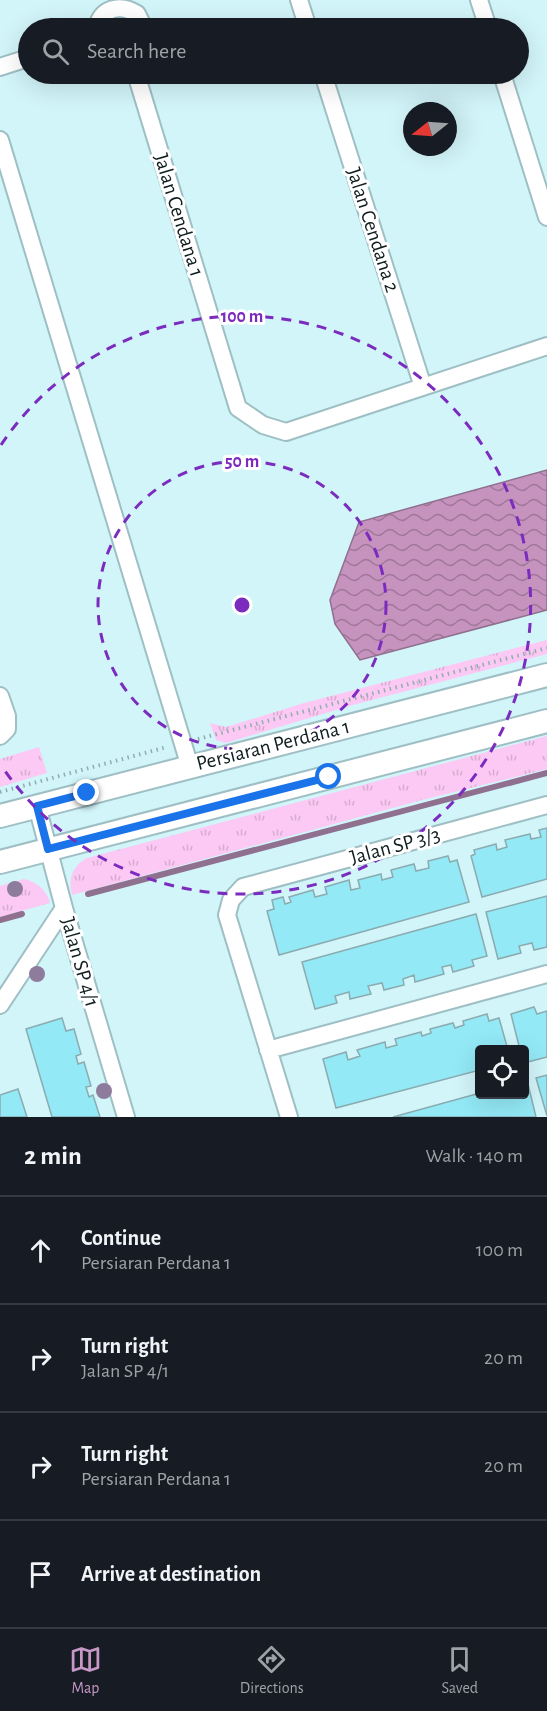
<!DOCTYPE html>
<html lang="en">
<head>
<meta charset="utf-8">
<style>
  :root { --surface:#171b24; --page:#242831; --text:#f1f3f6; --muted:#9ea1a6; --line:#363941; --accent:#c797c5 }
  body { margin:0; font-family:"Alegreya Sans",sans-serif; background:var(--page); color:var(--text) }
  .controls { position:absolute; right:18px; bottom:18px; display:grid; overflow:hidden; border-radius:6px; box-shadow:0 6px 24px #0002 }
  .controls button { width:54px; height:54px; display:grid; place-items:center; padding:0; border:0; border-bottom:2px solid var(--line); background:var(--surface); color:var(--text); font:30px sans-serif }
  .compass { position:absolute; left:403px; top:102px; width:54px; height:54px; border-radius:50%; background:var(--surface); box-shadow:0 6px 24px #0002; rotate:253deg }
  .stop { position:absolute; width:18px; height:18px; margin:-14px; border:4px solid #1a73e8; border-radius:50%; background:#fff }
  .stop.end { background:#1a73e8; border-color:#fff; box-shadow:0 2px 6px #0008 }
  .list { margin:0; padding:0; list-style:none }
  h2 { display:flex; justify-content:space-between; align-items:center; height:78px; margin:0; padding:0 24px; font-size:26px }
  h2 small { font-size:20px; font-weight:400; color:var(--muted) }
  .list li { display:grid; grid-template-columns:39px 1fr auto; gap:18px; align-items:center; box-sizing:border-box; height:108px; padding:0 24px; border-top:2px solid var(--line) }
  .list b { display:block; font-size:22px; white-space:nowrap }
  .list p { margin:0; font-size:20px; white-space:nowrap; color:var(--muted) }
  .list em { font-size:20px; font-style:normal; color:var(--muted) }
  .icon { flex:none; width:33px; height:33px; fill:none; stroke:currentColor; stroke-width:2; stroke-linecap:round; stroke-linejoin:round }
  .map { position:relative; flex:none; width:547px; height:1117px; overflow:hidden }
  .search { position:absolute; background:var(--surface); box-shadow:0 6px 24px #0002; left:18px; right:18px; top:18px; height:66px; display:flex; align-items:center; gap:15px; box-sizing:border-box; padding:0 21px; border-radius:33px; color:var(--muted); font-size:22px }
  .sheet { height:510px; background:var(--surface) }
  nav { display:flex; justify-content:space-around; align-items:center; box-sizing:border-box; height:84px; border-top:2px solid var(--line); background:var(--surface); font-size:16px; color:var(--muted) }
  nav a { display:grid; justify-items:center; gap:3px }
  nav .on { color:var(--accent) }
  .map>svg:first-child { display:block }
  .grass { fill:url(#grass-tufts) }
  .water { fill:url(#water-waves); stroke:#8f708e; stroke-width:1.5 }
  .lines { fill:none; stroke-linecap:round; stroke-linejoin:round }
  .stream { stroke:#8f708e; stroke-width:6 }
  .building { fill:#93e9f6; stroke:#8aabaf; stroke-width:1.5 }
  .street-casing { stroke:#9ebfc4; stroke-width:20 }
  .secondary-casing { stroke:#9ebfc4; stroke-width:26 }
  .path { stroke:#91adb1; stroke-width:4; stroke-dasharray:1.5 4.5; stroke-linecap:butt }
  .street { stroke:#fff; stroke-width:16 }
  .secondary { stroke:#fff; stroke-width:22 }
  .tree { fill:#8e7c9c }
  .route { stroke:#1a73e8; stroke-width:8 }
  .ring { fill:none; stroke:#7b2cbf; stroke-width:3; stroke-dasharray:10 8 }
  .labels { text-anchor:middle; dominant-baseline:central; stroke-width:6; stroke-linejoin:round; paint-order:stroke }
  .street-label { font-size:21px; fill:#101d1f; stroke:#fff }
  .centre { fill:#7b2cbf; stroke:#fff; stroke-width:3 }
  .ring-label { font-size:18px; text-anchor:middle; font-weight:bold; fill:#7b2cbf; stroke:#fff; stroke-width:6; stroke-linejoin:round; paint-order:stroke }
</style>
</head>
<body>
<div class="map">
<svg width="547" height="1117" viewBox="0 0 547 1117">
  <defs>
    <pattern id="grass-tufts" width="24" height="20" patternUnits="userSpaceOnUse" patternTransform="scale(1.5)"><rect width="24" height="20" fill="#fcc9f4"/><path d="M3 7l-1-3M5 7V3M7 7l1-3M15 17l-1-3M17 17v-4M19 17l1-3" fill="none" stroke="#d7acd1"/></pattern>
    <pattern id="water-waves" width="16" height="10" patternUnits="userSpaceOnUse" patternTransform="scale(1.5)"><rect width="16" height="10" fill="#c693be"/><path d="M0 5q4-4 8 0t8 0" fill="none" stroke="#9f779a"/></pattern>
  </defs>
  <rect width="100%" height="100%" fill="#d2f5fa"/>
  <!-- grass -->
  <path class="grass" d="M547,640V654L353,705L226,743L216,740L210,723L226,727L304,703Z
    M547,736V769L426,799L72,895C68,879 72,866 87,858Z
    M39,747L47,773L0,787V759Z
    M24,879C37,882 47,890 50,903L0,917V886Z"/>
  <!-- water -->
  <path class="water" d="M547,470V610L360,660L335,624L330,600L359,522Z"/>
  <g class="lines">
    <!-- stream -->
    <path class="stream" d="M88,894L547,773
      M0,920L22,914"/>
  </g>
  <!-- building -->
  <path class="building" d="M547,828V879L482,897L471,856L475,854L474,850L496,844L497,850L507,847L505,840L530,834L531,839L541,837L539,830Z
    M448,856L450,862L457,860L469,902L279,955L267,911L274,909L272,900L283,897L285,904L291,902L289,897L313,890L315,897L327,894L325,887L349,880L351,890L360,888L358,880L381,874L382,880L393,877L391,870L414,864L416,871L429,868L428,861Z
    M547,896V947L534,950L532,943L519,946L521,953L498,959L486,912Z
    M476,914L487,956L472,960L474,966L453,972L451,965L442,967L444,974L415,982L414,975L403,979L404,985L384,990L382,983L368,986L371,994L350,999L349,992L335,996L337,1003L315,1009L302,962Z
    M534,1007L537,1014L547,1011V1057L524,1063V1050H520L511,1014Z
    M487,1014L489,1021L499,1018L508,1050H480V1070L336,1108L323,1059L346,1052L348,1060L360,1056L357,1050L385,1042L386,1048L397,1045L395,1039L421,1032L422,1036L431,1033L430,1029L453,1023L455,1028L464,1025L463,1021Z
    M62,1018L66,1031L74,1029L81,1054L76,1056L78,1064L84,1062L91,1086L86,1087L89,1097L93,1095L100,1117H52L26,1029Z
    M547,1075V1116L536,1078Z
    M527,1080L536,1117H393L480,1093L524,1094V1081Z
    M18,1089L27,1117H0V1095Z"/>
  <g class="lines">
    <!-- street casing -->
    <g class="street-casing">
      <path id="street" d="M299,0L308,28
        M479,0L488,28
        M97,28C101,8 120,3 137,14L144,28
        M0,67L28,58
        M136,74L238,408L263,425L286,432L547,346
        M323,74L423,387
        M502,74L547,217
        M0,140L190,767
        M0,696L7,716V729L0,736
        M37,806L64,908L126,1117
        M0,1005L64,908
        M268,1050L547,974
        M289,1117L227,915L231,900L243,887L547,805"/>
    </g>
    <!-- secondary casing -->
    <g class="secondary-casing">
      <path id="secondary" d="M0,816L547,675
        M0,862L547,721"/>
    </g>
    <!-- path -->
    <path class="path" d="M198,739L547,648
      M0,792L167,747"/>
    <!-- street -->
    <use href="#street" class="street"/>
    <!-- secondary -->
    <use href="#secondary" class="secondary"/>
  </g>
  <!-- trees -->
  <g class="tree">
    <circle cx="15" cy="889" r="8"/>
    <circle cx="37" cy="974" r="8"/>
    <circle cx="104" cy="1091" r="8"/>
  </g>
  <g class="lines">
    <!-- route -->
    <path class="route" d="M87,793L37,806L48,849L329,777"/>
  </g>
  <!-- distance rings -->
  <g class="ring">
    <circle cx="242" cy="605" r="144"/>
    <path d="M1 445A289 289 0 1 1 1 765"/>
  </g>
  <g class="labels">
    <!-- street labels -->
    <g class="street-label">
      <text transform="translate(179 215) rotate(73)">Jalan Cendana 1</text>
      <text transform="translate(373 230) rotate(72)">Jalan Cendana 2</text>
      <text transform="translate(273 745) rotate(-14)">Persiaran Perdana 1</text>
      <text transform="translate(395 846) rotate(-15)">Jalan SP 3/3</text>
      <text transform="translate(80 962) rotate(74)">Jalan SP 4/1</text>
    </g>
  </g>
  <circle cx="242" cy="605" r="9" class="centre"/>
  <g class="ring-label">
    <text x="242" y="322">100 m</text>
    <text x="242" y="467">50 m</text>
  </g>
</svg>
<div class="controls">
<button><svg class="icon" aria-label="locate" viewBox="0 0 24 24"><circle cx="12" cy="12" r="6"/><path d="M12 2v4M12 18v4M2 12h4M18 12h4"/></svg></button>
</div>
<svg class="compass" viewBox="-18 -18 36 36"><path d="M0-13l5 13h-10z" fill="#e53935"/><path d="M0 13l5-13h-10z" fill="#9ea1a6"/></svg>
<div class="stop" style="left:329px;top:777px"></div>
<div class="stop end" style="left:87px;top:793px"></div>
<div class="search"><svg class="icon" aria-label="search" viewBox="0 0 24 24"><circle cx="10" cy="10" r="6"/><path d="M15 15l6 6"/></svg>Search here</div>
</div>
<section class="sheet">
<h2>2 min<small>Walk · 140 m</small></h2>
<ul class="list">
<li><svg class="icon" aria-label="ahead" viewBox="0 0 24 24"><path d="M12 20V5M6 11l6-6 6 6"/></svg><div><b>Continue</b><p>Persiaran Perdana 1</p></div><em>100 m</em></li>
<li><svg class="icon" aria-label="right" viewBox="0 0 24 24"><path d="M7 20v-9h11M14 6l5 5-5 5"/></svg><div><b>Turn right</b><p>Jalan SP 4/1</p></div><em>20 m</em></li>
<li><svg class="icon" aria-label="right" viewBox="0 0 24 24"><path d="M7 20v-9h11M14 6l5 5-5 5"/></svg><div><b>Turn right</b><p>Persiaran Perdana 1</p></div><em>20 m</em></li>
<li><svg class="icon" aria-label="arrive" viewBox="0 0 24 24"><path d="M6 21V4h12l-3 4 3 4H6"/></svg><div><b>Arrive at destination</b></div></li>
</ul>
</section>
<nav>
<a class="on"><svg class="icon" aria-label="map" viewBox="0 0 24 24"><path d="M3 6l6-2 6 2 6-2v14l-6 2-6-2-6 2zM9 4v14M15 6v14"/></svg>Map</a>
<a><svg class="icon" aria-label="directions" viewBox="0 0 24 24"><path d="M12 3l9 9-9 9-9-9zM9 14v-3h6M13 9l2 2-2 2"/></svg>Directions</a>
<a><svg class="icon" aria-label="saved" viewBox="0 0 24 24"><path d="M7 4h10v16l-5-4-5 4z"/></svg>Saved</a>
</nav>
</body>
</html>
